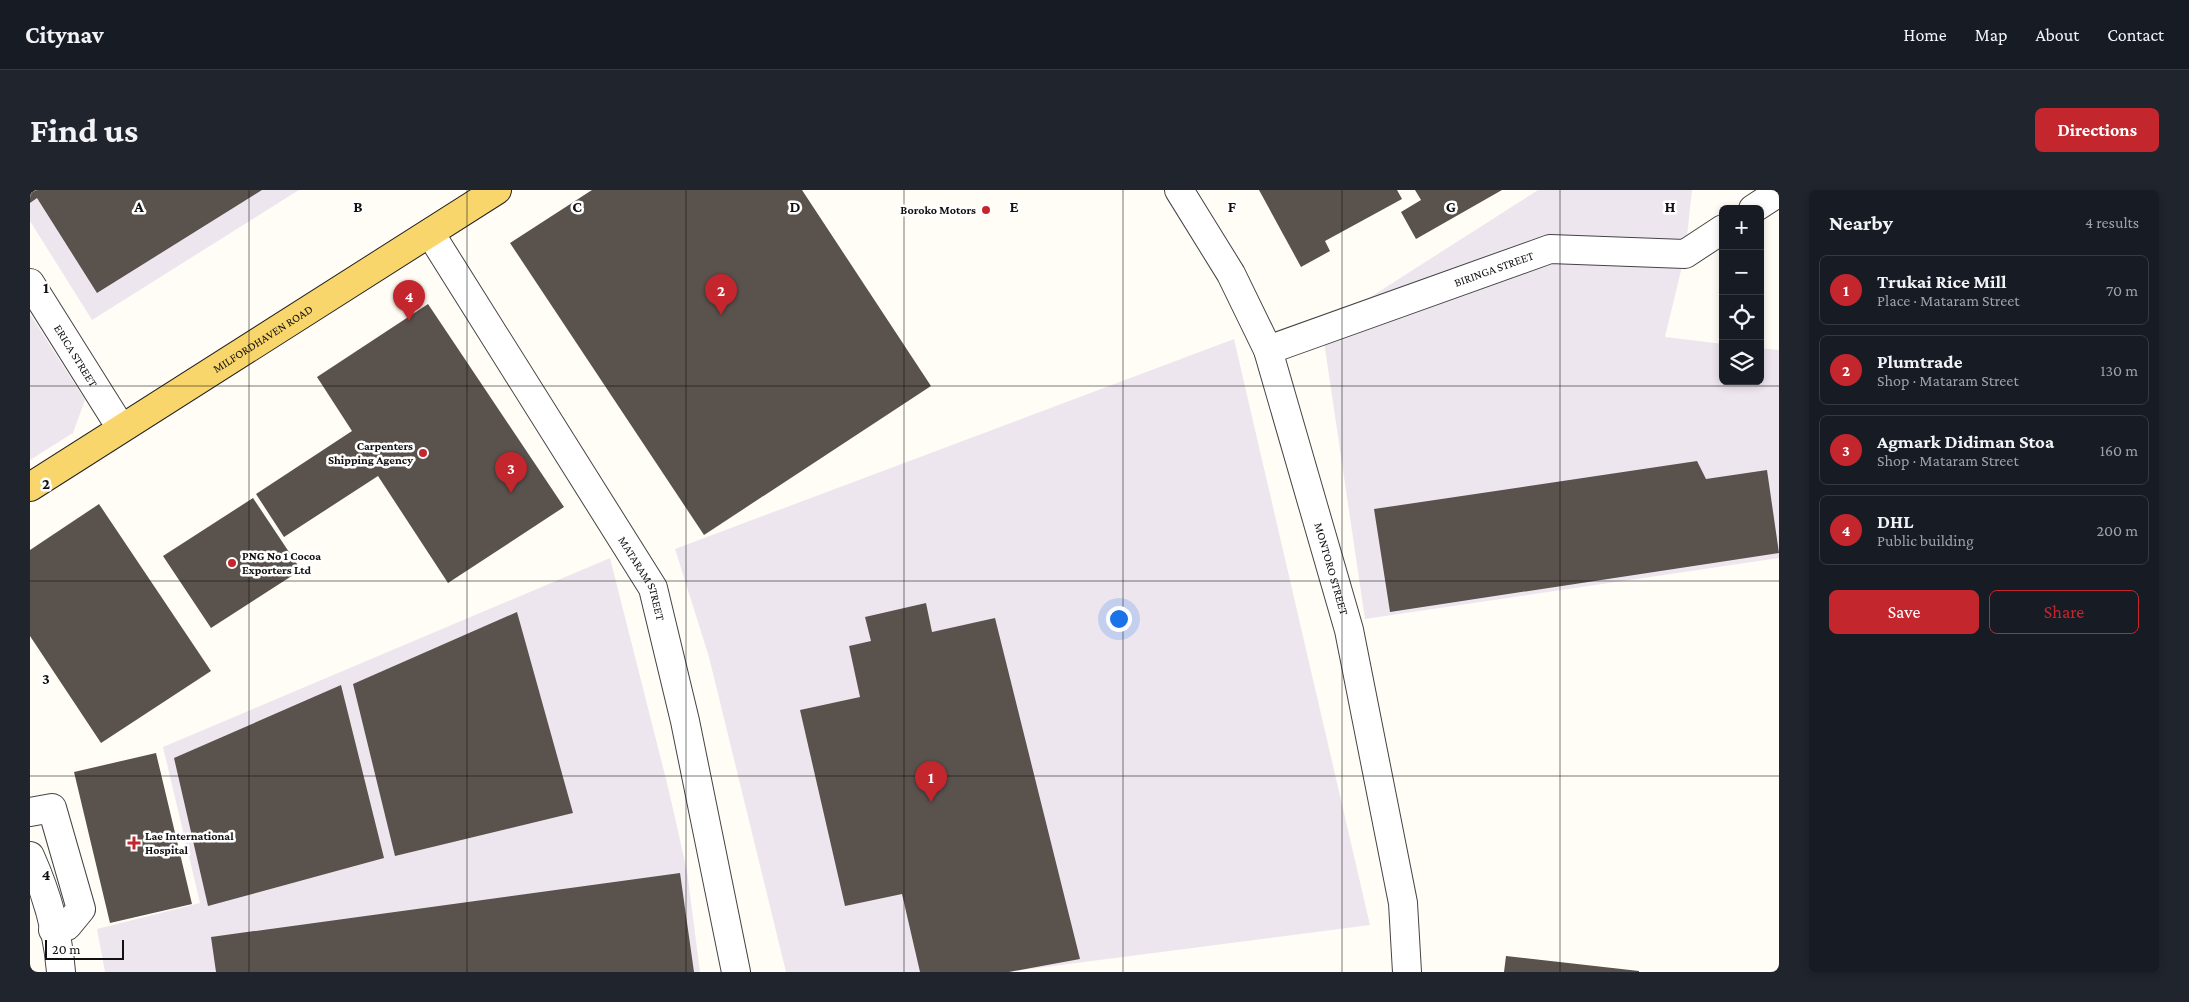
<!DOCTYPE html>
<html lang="en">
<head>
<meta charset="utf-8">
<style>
  :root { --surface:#171b24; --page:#20242c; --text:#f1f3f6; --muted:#9ea1a6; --line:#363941; --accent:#c4262e }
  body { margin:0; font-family:"Crimson Pro",serif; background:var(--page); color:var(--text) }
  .controls { position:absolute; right:15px; top:15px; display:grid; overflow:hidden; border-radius:8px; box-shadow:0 2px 8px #0003 }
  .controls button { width:45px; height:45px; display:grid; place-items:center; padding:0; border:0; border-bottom:1px solid var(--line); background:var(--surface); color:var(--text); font:25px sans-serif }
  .scale { position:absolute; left:15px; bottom:12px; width:79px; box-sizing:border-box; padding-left:5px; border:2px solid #111; border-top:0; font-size:14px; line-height:18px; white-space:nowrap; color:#111; -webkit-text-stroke:4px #fff; paint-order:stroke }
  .you { position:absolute; left:1088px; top:428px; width:18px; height:18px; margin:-12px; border:4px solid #fff; border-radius:50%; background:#1a73e8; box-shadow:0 0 0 8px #1a73e833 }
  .badge { display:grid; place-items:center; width:32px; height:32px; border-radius:50%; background:var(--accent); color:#fff; font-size:16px; font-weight:700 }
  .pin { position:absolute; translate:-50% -41px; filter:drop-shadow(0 1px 2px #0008) }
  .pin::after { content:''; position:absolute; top:26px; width:18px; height:15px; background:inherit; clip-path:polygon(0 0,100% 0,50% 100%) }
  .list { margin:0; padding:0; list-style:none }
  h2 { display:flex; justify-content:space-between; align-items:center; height:65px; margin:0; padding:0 20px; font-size:21px }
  h2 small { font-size:16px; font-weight:400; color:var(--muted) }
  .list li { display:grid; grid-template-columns:32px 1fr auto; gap:15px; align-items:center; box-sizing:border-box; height:70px; margin:0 10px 10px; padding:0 10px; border:1px solid var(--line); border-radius:8px }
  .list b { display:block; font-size:19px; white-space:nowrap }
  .list p { margin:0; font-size:16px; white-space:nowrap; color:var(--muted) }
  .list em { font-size:16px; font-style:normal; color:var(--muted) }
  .actions { display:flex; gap:10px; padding:15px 20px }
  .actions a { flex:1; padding:11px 0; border:1px solid var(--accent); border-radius:8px; text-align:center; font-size:18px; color:var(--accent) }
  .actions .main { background:var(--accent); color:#fff }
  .icon { flex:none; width:28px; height:28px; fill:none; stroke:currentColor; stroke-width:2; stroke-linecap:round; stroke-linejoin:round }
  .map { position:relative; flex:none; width:1749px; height:782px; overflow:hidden; border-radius:8px }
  header { display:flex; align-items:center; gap:30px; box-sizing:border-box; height:70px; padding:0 25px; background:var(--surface); border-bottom:1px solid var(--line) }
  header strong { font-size:24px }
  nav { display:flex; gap:28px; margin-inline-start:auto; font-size:18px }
  .intro { display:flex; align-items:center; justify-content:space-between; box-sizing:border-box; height:120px; padding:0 30px }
  h1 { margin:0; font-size:35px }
  .button { padding:12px 22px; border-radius:8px; background:var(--accent); color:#fff; font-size:18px; font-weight:700 }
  main { display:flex; gap:30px; padding:0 30px }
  aside { flex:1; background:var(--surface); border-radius:8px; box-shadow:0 2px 8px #0003 }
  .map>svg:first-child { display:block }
  .industrial { fill:#eee6ef }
  .building { fill:#5a524d }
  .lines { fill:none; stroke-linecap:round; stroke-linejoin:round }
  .minor-casing { stroke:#444; stroke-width:30 }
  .major-casing { stroke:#222; stroke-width:30 }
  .minor { stroke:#fff; stroke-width:28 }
  .major { stroke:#f9d66b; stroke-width:28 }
  .grid { fill:none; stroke:#111; stroke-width:1; stroke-opacity:0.55 }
  .poi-dot { fill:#c4262e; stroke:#fff; stroke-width:2 }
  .labels { text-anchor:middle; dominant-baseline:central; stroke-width:5; stroke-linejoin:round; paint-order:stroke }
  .poi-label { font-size:12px; font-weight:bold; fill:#111; stroke:#fff; text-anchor:end }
  .street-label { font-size:12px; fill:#111; stroke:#fff }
  .grid-label { font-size:16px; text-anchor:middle; font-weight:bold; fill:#111; stroke:#fff; stroke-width:5; stroke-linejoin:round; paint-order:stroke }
</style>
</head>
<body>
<header>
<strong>Citynav</strong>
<nav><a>Home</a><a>Map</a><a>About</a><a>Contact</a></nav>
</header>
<div class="intro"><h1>Find us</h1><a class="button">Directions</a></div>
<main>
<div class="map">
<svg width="1749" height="782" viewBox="0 0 1749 782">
  <rect width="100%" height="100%" fill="#fffdf5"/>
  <!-- industrial -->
  <path class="industrial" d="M0,0H269L62,130L0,31Z
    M1508,0H1662L1655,64L1635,147L1693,154V191H1730V158L1749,160V368L1335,429L1292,138Z
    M0,124L55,210L43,243L0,270Z
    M1204,149L1340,735L976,782H756L679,467L645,359Z
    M580,368L638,597L657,681L670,782H75L67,739L170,713L133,557Z"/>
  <!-- building -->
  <path class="building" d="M0,0H232L67,103L7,8L0,13Z
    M562,0H772L901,196L674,345L480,53Z
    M1229,0H1367L1372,9L1295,51L1300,61L1271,77Z
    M1385,0H1472L1386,49L1371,22L1391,10Z
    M398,114L534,317L418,393L348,286L254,347L226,304L322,241L287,187Z
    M1667,271L1676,289L1737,280L1749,363L1360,422L1344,319Z
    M223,308L271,380L181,438L133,366Z
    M69,314L181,481L71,553L0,446V360Z
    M896,413L902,442L965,428L1050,769L979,782H890L872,704L815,716L770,520L830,507L819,456L841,451L835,427Z
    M487,422L543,623L365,666L323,494Z
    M311,495L354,668L178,716L144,568Z
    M126,563L162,714L80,733L44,582Z
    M650,683L664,782H186L181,747Z
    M1476,766L1609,781V782H1474Z"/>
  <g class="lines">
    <!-- minor casing -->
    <g class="minor-casing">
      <g id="minor">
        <path id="s1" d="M1149,0L1201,84L1238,160L1319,440L1373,713L1377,782"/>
        <path d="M1723,19L1749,2"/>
        <path id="s2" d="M400,43L623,398L655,531L706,782"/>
        <path id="s3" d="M0,93L91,238"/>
        <path id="s4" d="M1238,160L1520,59L1655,64L1693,39"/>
        <path d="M0,622L22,618L51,719L37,736L23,740"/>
        <path d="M0,666C16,702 28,743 31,782"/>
      </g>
    </g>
    <!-- major casing -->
    <g class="major-casing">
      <g id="major">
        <path id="s5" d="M0,297L467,0"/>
      </g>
    </g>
    <!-- minor -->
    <use href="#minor" class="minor"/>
    <!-- major -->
    <use href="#major" class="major"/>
  </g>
  <!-- grid -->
  <path class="grid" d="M219,0V782M437,0V782M656,0V782M874,0V782M1093,0V782M1312,0V782M1530,0V782M0,196H1749M0,391H1749M0,586H1749"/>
  <!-- markers -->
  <g class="poi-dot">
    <circle cx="956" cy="20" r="5"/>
    <circle cx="393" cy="263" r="5"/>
    <circle cx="202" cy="373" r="5"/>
    <path d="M101.5 645.5h5v5h5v5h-5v5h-5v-5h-5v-5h5z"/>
  </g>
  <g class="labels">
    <!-- poi labels -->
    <g class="poi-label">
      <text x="946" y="20">Boroko Motors</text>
      <text x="383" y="256">Carpenters<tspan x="383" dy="14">Shipping Agency</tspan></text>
      <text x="212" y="366" text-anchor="start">PNG No 1 Cocoa<tspan x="212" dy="14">Exporters Ltd</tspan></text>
      <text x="115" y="646" text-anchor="start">Lae International<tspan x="115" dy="14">Hospital</tspan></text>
    </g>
    <!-- street labels -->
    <g class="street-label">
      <text stroke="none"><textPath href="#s4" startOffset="240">BIRINGA STREET</textPath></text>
      <text stroke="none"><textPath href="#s5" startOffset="276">MILFORDHAVEN ROAD</textPath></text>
      <text stroke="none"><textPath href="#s3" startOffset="86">ERICA STREET</textPath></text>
      <text stroke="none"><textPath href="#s1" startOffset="411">MONTORO STREET</textPath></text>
      <text stroke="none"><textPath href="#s2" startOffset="406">MATARAM STREET</textPath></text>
    </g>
  </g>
  <g class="grid-label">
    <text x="109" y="22">A</text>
    <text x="328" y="22">B</text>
    <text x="547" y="22">C</text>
    <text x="765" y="22">D</text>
    <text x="984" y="22">E</text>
    <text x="1202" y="22">F</text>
    <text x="1421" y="22">G</text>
    <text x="1640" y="22">H</text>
    <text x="16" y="103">1</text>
    <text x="16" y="299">2</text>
    <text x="16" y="494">3</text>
    <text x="16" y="690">4</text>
  </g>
</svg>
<div class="controls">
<button>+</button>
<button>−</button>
<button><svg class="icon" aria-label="locate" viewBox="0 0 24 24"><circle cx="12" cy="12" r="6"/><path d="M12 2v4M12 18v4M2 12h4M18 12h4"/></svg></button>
<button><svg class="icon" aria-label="layers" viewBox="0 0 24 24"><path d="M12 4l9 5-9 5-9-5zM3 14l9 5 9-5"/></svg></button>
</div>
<div class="scale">20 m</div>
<div class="you"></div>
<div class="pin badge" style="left:901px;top:612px">1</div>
<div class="pin badge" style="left:691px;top:125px">2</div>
<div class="pin badge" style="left:481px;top:303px">3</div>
<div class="pin badge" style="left:379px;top:131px">4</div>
</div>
<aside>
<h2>Nearby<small>4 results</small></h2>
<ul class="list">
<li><span class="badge">1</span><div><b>Trukai Rice Mill</b><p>Place · Mataram Street</p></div><em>70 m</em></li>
<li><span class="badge">2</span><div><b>Plumtrade</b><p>Shop · Mataram Street</p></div><em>130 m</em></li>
<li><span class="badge">3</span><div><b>Agmark Didiman Stoa</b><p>Shop · Mataram Street</p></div><em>160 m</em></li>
<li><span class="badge">4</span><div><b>DHL</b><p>Public building</p></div><em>200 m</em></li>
</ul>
<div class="actions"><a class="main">Save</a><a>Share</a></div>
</aside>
</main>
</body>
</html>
